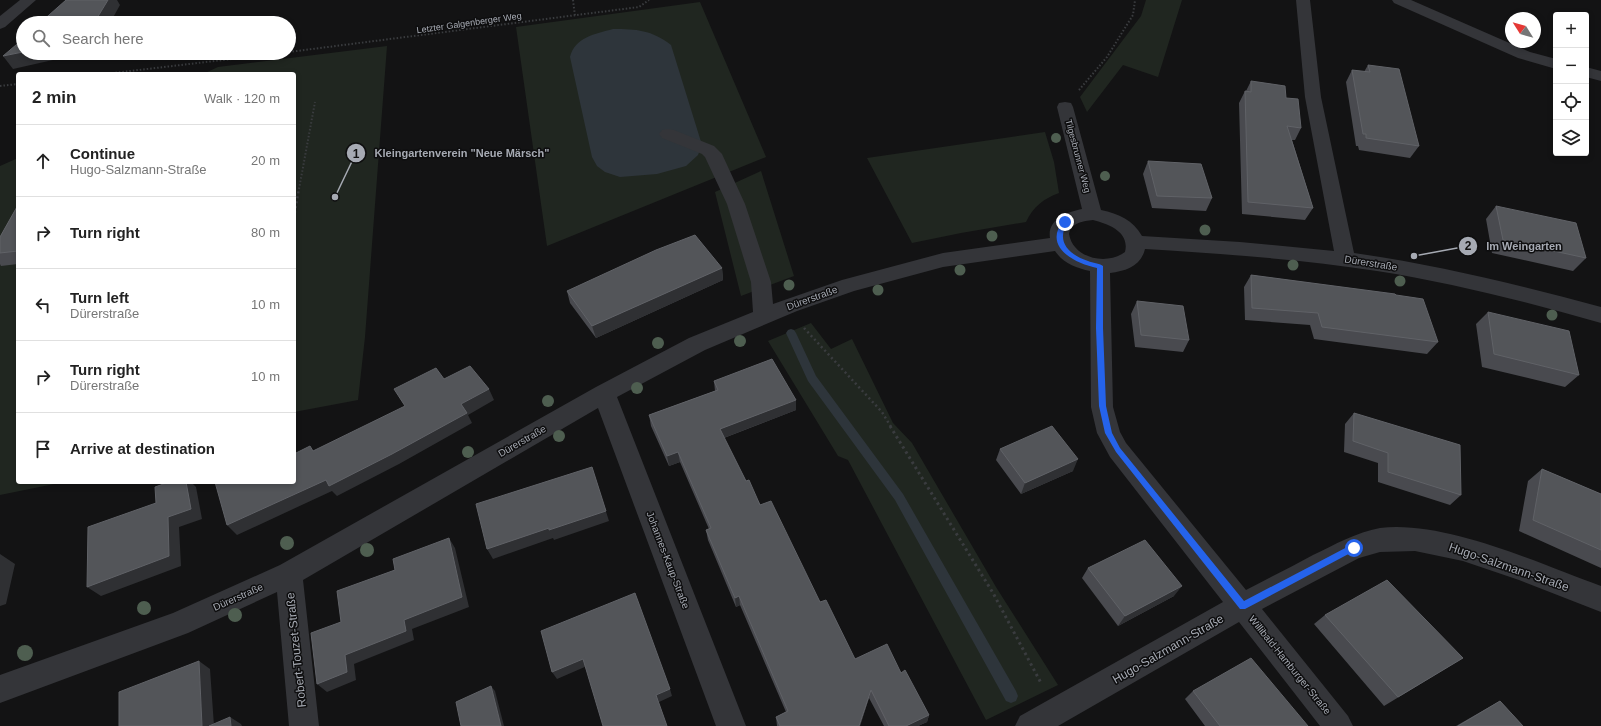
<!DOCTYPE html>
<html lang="en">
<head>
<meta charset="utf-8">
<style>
  :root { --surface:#fff; --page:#f2f2f2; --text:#222; --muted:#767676; --line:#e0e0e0 }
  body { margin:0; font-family:Helvetica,sans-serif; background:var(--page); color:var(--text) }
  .controls { position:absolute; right:12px; top:12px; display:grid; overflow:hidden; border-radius:4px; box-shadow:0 2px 6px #0003 }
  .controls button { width:36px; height:36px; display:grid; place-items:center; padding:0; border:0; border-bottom:1px solid var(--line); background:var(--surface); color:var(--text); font:20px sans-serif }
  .compass { position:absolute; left:1505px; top:12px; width:36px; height:36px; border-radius:50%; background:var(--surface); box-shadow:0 2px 6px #0003; rotate:307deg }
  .stop { position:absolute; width:12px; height:12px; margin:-9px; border:3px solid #2563eb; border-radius:50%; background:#fff }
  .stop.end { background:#2563eb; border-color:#fff; box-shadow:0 1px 4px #0008 }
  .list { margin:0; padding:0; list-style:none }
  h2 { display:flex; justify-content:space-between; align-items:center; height:52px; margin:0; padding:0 16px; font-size:17px }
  h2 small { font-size:13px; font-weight:400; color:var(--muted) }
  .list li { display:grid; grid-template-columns:26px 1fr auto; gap:12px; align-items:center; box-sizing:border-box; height:72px; padding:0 16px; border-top:1px solid var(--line) }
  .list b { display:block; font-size:15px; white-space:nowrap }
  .list p { margin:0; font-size:13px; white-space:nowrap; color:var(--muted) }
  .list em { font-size:13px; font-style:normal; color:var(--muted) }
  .icon { flex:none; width:22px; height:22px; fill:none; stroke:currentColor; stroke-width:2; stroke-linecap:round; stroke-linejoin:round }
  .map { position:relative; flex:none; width:1601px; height:726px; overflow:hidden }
  .search { position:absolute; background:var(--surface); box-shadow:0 2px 6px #0003; left:16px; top:16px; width:280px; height:44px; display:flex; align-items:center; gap:10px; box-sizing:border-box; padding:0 14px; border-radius:22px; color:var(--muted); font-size:15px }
  .panel { position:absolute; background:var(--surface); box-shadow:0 2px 6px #0003; left:16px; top:72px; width:280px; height:412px; border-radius:4px }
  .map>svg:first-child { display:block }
  .green { fill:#202620 }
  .water { fill:#2e353b }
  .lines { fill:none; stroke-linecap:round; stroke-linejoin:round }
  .stream { fill:#2e353b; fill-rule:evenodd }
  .path-far2 { stroke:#3a3c3f; stroke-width:2; stroke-dasharray:1.5 2; stroke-linecap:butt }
  .path-far1 { stroke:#3a3c3f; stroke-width:2.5; stroke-dasharray:2 3; stroke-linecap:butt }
  .path { stroke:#3a3c3f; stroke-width:3; stroke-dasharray:2.5 3.5; stroke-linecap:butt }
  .minor { fill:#343539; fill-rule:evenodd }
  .tree { fill:#4e5e50 }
  .wall { fill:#494a4f }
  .shaded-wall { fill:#2f3033 }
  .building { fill:#535559; stroke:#606267 }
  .route { fill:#2563eb }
  .labels { text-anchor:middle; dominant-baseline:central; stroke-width:3; stroke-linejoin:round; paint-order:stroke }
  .far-street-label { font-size:9px; fill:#a6aab3; stroke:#0e0e0f }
  .street-label { font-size:10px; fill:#a6aab3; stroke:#0e0e0f }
  .near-street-label { font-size:12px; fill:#a6aab3; stroke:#0e0e0f }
  .leader { fill:none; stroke:#a6aab3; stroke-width:1.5 }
  .callout-dot { fill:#a6aab3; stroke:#0e0e0f; stroke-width:1.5 }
  .mark-label { font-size:12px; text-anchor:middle; font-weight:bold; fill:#111 }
  .callout-label { font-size:11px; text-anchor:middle; font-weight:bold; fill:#a6aab3; stroke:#0e0e0f; stroke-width:3; stroke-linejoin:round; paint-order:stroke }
</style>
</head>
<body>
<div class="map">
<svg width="1601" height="726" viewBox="0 0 1601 726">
  <rect width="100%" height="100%" fill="#131314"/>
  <!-- green -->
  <path class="green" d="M1146,0H1182L1158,77L1123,65L1087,112L1080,97L1141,16Z
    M700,2L766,157L547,246L516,27Z
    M387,46L365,337L358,400L294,412V74H203L218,67Z
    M1045,132L1054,162L1059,193C1043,199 1033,207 1026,222L961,233L912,243L867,158Z
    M18,158V482H64L0,495V166Z
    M761,171L794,276L741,296L715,192Z
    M811,323L831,349L852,339L893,423L912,443L996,587L1058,685L986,720L848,460L838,456L768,341Z"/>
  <!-- water -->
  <path class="water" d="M613,29C636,29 652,30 671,45L702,145L698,155L686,166L657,174L620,177L605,172L597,166L592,157L570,57C575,37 595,34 613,29Z"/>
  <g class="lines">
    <!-- stream -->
    <path class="stream" d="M791,329L794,330L796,333L816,376L903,494L1016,691L1018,696L1016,701L1011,703L1006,701L895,500L808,381L786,333L788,330Z"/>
    <!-- path-far2 -->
    <path class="path-far2" d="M573,0L575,16
      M289,52L639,7L649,0
      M105,74L282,53
      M0,86L18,84
      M1079,90L1107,57L1133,15L1135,0
      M299,189L315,102"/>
    <!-- path-far1 -->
    <path class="path-far1" d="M294,218L299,188
      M804,328L882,412L891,427"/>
    <!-- path -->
    <path class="path" d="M890,426L993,593L1041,683"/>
    <!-- minor -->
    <path class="minor" d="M20,0H36L5,27L0,29V16Z
      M1296,0H1310L1321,97L1354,253C1438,265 1520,285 1601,307V323C1527,302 1453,283 1377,271C1300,259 1223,254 1145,249C1141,266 1126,271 1110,273L1113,407L1120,432L1126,443L1246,590C1269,578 1291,567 1313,555C1334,545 1357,532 1380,528C1445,520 1540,564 1601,586V612L1519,580L1463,561L1415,551L1380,552L1359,558L1262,609L1348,716L1353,726H1320L1239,622L1058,726H1015L1020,716L1223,602L1110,457L1097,433L1091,407L1090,271C1076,268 1063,263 1055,251L943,267L854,291L797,311L705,350L617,397L746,726H716L598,408L303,580L319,726H289L277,592L188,633L0,703V675L173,613L280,565L596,387L689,338L753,312L751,282L727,204L705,157L702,154L662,138L659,134L662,130L668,129L674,130L714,146L722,154L745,204L771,282L773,304L842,280L943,253L1050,238C1047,219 1068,212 1082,209L1057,107L1059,103L1065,102L1071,103L1073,107L1101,210C1119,214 1133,220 1142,236L1240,242L1334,251L1305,97ZM1093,220C1109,224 1130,232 1125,252C1106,266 1073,258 1069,234C1071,223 1083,221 1093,220Z
      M1392,0H1411L1530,52L1556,59V69L1518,58L1394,3Z
      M1586,67L1601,71V81L1586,77Z"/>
  </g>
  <!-- trees -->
  <g class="tree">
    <circle cx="1056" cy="138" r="5"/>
    <circle cx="1105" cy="176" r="5"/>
    <circle cx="1205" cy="230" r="5.5"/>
    <circle cx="992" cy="236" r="5.5"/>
    <circle cx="1293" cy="265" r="5.5"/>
    <circle cx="960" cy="270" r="5.5"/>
    <circle cx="1400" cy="281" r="5.5"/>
    <circle cx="789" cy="285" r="5.5"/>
    <circle cx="878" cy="290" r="5.5"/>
    <circle cx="1552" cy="315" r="5.5"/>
    <circle cx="740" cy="341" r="6"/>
    <circle cx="658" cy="343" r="6"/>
    <circle cx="637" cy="388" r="6"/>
    <circle cx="548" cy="401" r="6"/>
    <circle cx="559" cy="436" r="6"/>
    <circle cx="468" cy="452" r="6"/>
    <circle cx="287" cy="543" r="7"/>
    <circle cx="367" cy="550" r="7"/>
    <circle cx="144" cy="608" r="7"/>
    <circle cx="235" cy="615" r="7"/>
    <circle cx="25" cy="653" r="8"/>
  </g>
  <!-- wall -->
  <path class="wall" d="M1368,65L1419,146L1410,158L1359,150L1358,146H1356L1346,82L1352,70L1364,72Z
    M1251,81L1286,98L1301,128L1295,140H1292L1313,208L1305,220L1242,214L1239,103L1245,91H1246Z
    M1148,161L1212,198L1206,211L1152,208L1143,174Z
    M18,205V264L1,266L0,264V237Z
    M1496,206L1586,258L1573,271L1492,253L1486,219Z
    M722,268L723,280L596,338L570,303L567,291Z
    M1251,275L1396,295L1438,342L1427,354L1314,339L1310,325L1245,320L1244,287Z
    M1137,301L1189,340L1183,352L1135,347L1131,314Z
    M1488,312L1579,375L1565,387L1482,367L1476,324Z
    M714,381L796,410L724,438L746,481L855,659L901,673L929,715L927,722L918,726H884L869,698L860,726H777L776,717L786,712L740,605L736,607L708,540L706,530L709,529L680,462L669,466L651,426L649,415L715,391Z
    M1354,413L1461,495L1450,505L1378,482V463L1344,452L1345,424Z
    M1000,449L1073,471L1021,494L996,460Z
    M1542,469L1601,494V568L1519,531L1528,481Z
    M1088,568L1174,596L1118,626L1082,578Z
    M1325,615L1463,658L1384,706L1314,624Z
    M1193,691L1308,726H1205L1185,699Z
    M1500,701L1523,726H1456L1484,710Z"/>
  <!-- shaded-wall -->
  <path class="shaded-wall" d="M108,0H117L120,5L110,23H94Z
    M23,52V53H84L13,69L3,56Z
    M722,268L723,280L596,338L592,326Z
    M489,389L494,400L468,415L472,423L399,464L337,496L332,491L237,535L227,525L461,404Z
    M796,400V410L721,439L720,429Z
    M678,452L680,462L669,466L667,456Z
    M1078,459L1073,471L1021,494L1025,483Z
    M592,467L609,521L554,540L553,538L493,559L487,549Z
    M186,482H191L196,487L202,519L179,527L181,566L101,596L87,587L168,517Z
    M449,538L455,548L469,607L412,629L414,640L354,664L356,680L327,692L317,684L345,655L404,620Z
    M0,554L15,564L6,604L0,606Z
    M1182,586L1174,596L1118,626L1125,616Z
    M739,596L740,605L736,607L735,598Z
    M583,659L587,666L557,679L552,672Z
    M199,661L210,669L214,726H202Z
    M491,686L495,691L504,726H501Z
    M670,689L672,696L659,702L656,695Z
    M871,690L869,698L860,726H859Z
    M929,715L927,722L918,726H906Z
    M230,717L241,724L242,726H231Z"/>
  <!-- building -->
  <path class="building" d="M66,0H108L94,23H40Z
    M23,39V52L3,56Z
    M1368,65L1399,69L1419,146L1366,138V134H1363L1352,70L1370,72Z
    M1251,81L1285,86L1286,98L1298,99L1301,128L1287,126L1313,208L1248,202L1245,91L1251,92Z
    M1148,161L1201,164L1212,198L1157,196Z
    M18,205V251L0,253V237Z
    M1496,206L1576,223L1586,258L1503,240Z
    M695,235L722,268L592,326L567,291L656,250Z
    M1251,275L1395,294L1396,295L1423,299L1438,342L1322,327L1318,313L1252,308Z
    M1137,301L1183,306L1189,340L1141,335Z
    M1488,312L1569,331L1579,375L1494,354Z
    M772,359L796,400L720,429L746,481L749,480L760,505L771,501L820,602L826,600L855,659L887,644L901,673L905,670L929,715L906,726H889L871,690L859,726H780L776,717L788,711L739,596L735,598L706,530L711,528L678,452L667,456L649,415L718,390L714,381Z
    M470,366L489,389L461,404L467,413L392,454L329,486L326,480L227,525L215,482H294V454L310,446L313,451L405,406L394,389L436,368L444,379Z
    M1354,413L1460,445L1461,495L1388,472V453L1353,441Z
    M1052,426L1078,459L1025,483L1000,449Z
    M592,467L606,511L549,530V528L487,549L476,504Z
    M1542,469L1601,494V550L1533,520Z
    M169,482H186L191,509L168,517L169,556L87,587L88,527L156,503L155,487Z
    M449,538L462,597L404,620L406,631L345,655L347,672L317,684L311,633L341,622L337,591L395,570L393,559Z
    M1145,540L1182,586L1125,616L1088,568Z
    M1387,580L1463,658L1398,697L1325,615Z
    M635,593L670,689L656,695L667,726H603L583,659L552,672L541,631Z
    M1251,658L1308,726H1220L1193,691Z
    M199,661L202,726H119V692Z
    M491,686L501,726H461L456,702Z
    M1500,701L1523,726H1458Z
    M230,717L231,726H209Z"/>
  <!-- route -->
  <path class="route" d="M1063,221L1068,222C1055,241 1069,255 1088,261C1093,263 1099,263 1103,266V328L1106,406L1112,433L1120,448L1244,601L1351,545H1356V550L1245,609H1240L1116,452L1105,433L1099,406L1096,328L1097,268C1074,263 1043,247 1063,221Z"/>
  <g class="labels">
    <!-- far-street labels -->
    <g class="far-street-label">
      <text transform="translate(469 23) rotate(-8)">Letzter Galgenberger Weg</text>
      <text transform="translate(1078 156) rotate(75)">Tilgesbrunner Weg</text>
    </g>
    <!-- street labels -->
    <g class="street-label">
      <text transform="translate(1371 263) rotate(9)">Dürerstraße</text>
      <text transform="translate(812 298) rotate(-20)">Dürerstraße</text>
      <text transform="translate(522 441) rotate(-30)">Dürerstraße</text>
      <text transform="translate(668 560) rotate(69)">Johannes-Kaup-Straße</text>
      <text transform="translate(238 597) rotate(-24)">Dürerstraße</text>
      <text transform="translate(1290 665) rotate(51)">Willibald-Hamburger-Straße</text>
    </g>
    <!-- near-street labels -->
    <g class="near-street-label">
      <text transform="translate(1509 567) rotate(19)">Hugo-Salzmann-Straße</text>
      <text transform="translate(1168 649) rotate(-30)">Hugo-Salzmann-Straße</text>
      <text transform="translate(296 650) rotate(-96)">Robert-Touzet-Straße</text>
    </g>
  </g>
  <!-- callouts -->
  <path class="leader" d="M335 197L356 153M1414 256L1468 246"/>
  <g class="callout-dot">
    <circle cx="335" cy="197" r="4"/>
    <circle cx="1414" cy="256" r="4"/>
    <circle cx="356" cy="153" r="10"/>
    <circle cx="1468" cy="246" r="10"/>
  </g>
  <g class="mark-label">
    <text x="356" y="158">1</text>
    <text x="1468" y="250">2</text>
  </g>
  <g class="callout-label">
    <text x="462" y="157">Kleingartenverein "Neue Märsch"</text>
    <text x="1524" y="250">Im Weingarten</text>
  </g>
</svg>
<div class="controls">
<button>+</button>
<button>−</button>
<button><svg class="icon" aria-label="locate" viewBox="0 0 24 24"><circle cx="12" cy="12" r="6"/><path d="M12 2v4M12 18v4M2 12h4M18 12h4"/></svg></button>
<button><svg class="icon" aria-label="layers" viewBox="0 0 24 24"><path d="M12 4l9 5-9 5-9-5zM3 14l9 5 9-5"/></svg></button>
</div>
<svg class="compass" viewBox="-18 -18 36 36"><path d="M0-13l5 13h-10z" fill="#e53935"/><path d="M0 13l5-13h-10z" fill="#767676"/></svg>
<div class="stop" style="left:1354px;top:548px"></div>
<div class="stop end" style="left:1065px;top:222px"></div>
<div class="search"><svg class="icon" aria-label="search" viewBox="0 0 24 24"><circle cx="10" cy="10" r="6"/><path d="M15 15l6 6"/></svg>Search here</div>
<section class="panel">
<h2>2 min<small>Walk · 120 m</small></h2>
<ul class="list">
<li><svg class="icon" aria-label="ahead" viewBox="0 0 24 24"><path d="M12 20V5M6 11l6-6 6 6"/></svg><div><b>Continue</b><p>Hugo-Salzmann-Straße</p></div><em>20 m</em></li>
<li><svg class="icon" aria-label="right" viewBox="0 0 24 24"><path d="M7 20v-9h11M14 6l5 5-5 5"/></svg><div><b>Turn right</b></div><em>80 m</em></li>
<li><svg class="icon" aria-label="left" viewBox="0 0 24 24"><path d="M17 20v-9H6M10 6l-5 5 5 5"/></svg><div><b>Turn left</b><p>Dürerstraße</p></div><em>10 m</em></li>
<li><svg class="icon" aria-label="right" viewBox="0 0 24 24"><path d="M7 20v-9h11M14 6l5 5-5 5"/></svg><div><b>Turn right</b><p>Dürerstraße</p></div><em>10 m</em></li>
<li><svg class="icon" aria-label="arrive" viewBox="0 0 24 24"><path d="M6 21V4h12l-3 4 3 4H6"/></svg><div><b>Arrive at destination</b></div></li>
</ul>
</section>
</div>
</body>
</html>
